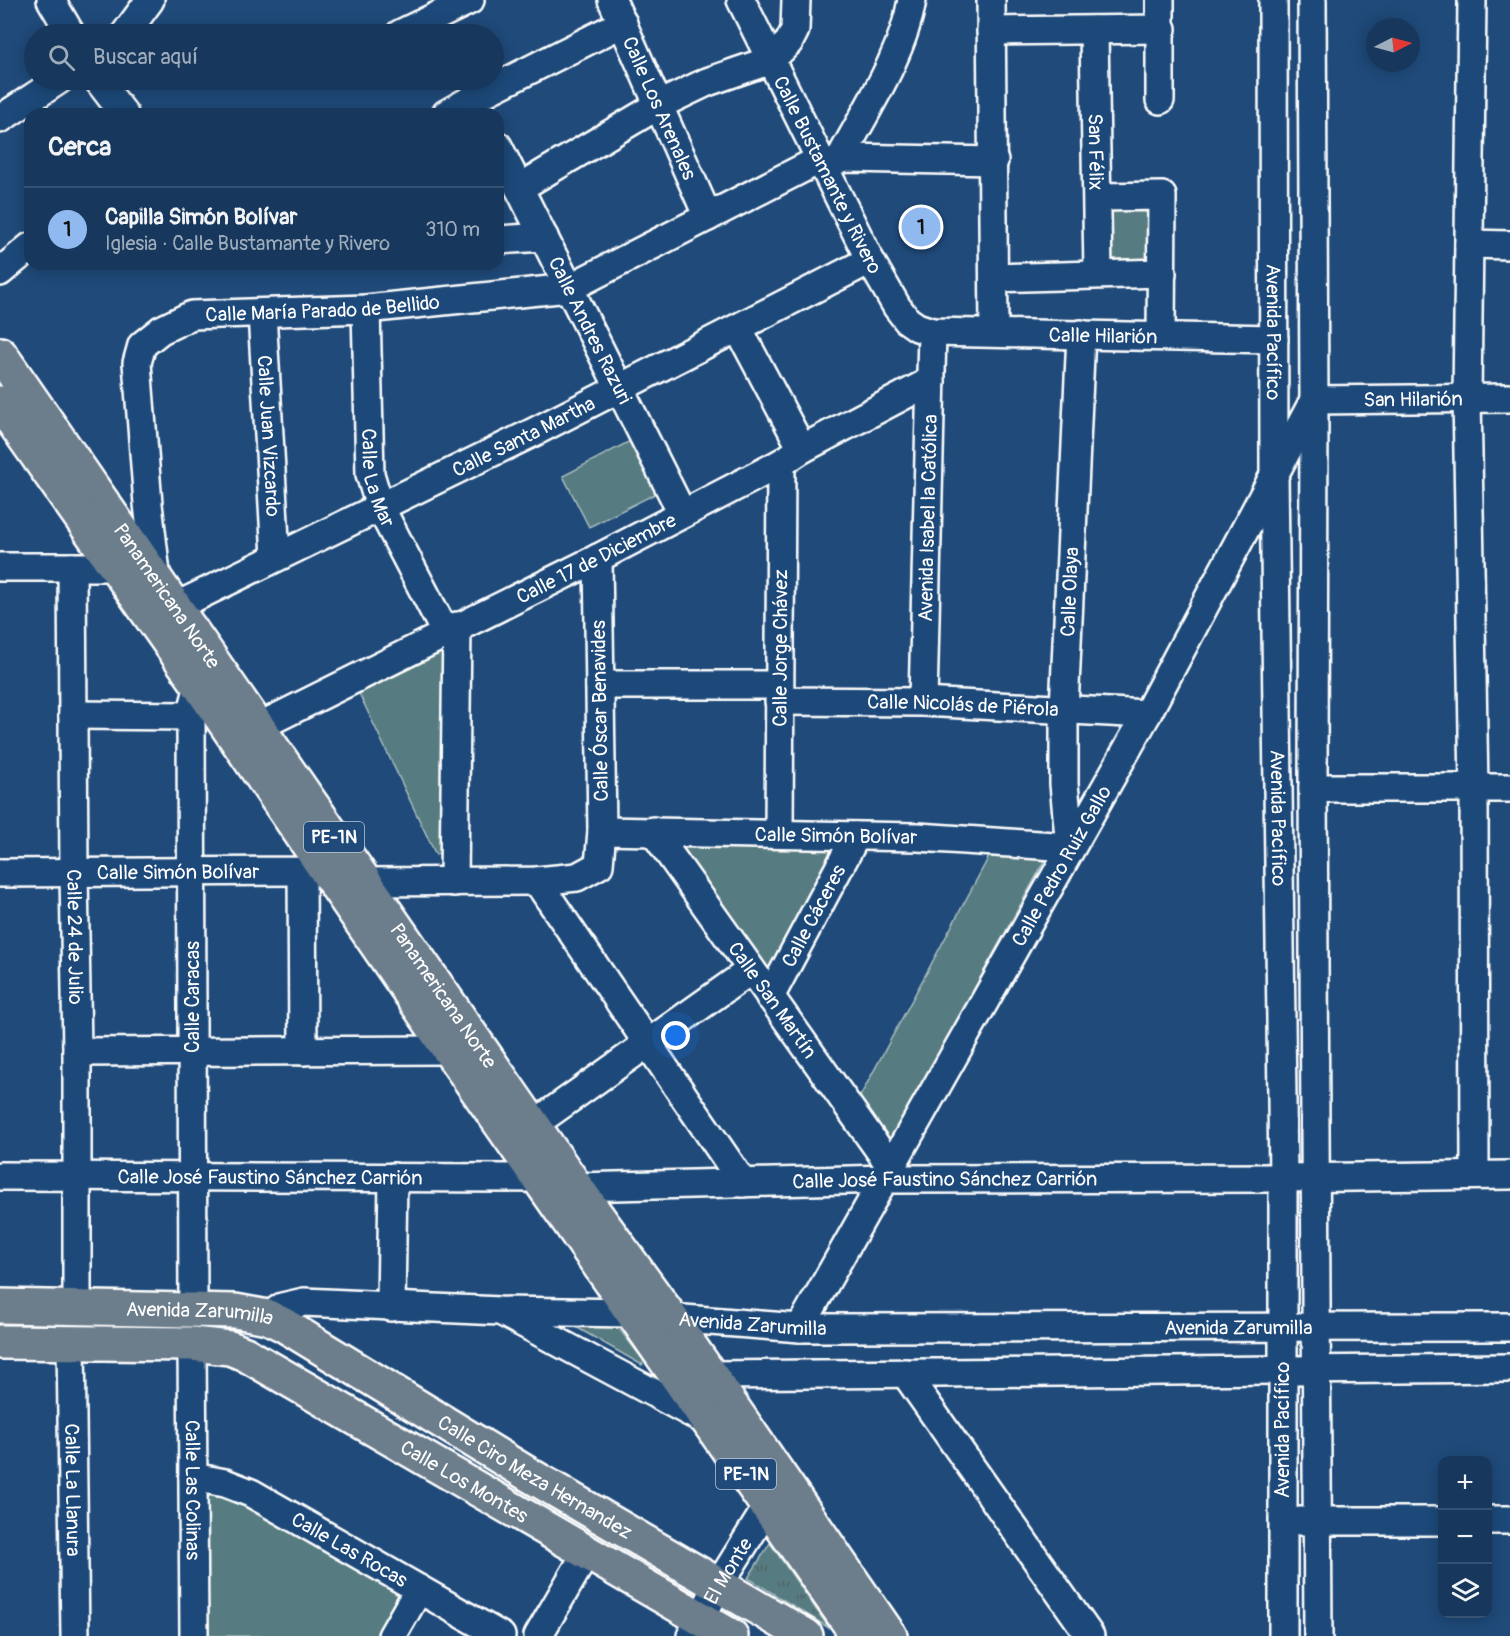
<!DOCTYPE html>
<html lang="es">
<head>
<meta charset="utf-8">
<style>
  :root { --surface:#17385c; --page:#244365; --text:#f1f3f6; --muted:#9eacbb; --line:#365272; --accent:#90b9f0 }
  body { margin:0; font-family:Pangolin,sans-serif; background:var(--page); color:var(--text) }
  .controls { position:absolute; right:18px; bottom:18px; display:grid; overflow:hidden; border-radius:12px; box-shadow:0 3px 15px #0003 }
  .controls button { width:54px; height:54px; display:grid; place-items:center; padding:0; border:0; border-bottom:2px solid var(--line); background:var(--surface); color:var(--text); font:30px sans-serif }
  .compass { position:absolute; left:1366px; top:18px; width:54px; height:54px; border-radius:50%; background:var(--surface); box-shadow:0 3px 15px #0003; rotate:84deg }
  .you { position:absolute; left:676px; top:1036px; width:21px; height:21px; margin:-15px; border:4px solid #fff; border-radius:50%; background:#1a73e8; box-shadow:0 0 0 9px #1a73e833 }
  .badge { display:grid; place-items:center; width:39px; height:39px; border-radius:50%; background:var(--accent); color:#111; font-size:20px; font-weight:700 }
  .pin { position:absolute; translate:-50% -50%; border:3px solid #fff; box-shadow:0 2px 6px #0006 }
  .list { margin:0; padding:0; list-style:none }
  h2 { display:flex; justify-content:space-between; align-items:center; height:78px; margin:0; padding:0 24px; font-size:26px }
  h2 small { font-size:20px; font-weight:400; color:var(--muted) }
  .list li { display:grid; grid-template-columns:39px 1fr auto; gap:18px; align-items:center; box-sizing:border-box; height:84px; padding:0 24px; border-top:2px solid var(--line) }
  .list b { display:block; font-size:22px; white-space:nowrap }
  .list p { margin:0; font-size:20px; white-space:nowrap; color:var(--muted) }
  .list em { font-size:20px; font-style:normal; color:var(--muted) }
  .icon { flex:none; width:33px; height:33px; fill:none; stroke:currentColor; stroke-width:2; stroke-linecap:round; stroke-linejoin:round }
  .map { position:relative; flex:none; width:1510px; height:1636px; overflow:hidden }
  .search { position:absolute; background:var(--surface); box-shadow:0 3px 15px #0003; left:24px; top:24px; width:480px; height:66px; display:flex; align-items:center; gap:15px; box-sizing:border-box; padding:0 21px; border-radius:33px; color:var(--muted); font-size:22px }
  .panel { position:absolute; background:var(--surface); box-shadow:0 3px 15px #0003; left:24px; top:108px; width:480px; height:162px; border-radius:18px }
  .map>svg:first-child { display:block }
  .grass { fill:url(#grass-tufts); stroke:#abbdc0; stroke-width:1.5 }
  .green { fill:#577b81; stroke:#abbdc0; stroke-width:1.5 }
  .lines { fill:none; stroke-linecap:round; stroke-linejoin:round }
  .minor-casing { stroke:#fff; stroke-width:32 }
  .major-casing { stroke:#fff; stroke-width:38 }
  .highway-casing { stroke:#fff; stroke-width:38 }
  .minor { stroke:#1f4a7a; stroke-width:27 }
  .major { stroke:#6c7d8c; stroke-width:33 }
  .highway { stroke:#6c7d8c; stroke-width:33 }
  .labels { text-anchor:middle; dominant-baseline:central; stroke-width:4.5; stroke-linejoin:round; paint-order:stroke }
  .shield { fill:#1f4a7a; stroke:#bcc9d7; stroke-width:1.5 }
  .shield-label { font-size:18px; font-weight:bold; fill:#fff }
  .street-label { font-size:20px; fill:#fff; stroke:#1f4a7a }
</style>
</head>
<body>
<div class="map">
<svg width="1510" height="1636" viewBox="0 0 1510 1636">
  <defs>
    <pattern id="grass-tufts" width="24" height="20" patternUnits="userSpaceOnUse" patternTransform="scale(1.5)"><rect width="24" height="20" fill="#577b81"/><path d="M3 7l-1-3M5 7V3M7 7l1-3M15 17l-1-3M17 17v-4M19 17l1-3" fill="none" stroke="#526466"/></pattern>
  </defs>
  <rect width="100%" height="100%" fill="#1f4a7a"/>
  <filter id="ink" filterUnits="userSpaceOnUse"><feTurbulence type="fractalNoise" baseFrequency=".0167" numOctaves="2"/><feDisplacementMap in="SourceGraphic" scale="12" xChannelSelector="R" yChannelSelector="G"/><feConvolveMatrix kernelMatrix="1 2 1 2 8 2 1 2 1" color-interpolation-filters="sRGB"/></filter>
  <g filter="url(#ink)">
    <!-- grass -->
    <path class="grass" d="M576,1325L617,1326L644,1361L642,1365L576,1327Z
      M770,1543L829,1628L748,1578Z"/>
    <!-- green -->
    <path class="green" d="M1148,209L1150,211V261L1106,263V211Z
      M636,438L663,490L589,527L563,476Z
      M448,648L444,851L436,855L356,687Z
      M829,842L838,852L775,967L765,971L682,853L681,846Z
      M992,851L1045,860L890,1142L856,1104Z
      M205,1490H218L405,1593L381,1636H205Z"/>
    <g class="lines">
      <!-- minor casing -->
      <g class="minor-casing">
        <g id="minor">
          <path d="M51,0L71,34"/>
          <path id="s1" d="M612,0L708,217"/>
          <path id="s2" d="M741,0L870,260L897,307L907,320L917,327L932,332L1274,339"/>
          <path d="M991,0L994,332"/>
          <path id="s3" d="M1273,0L1274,474L1283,1178V1636"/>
          <path d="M1312,0L1314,400L1313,788L1318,1636"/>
          <path d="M1472,0L1467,398L1474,788L1475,1175"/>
          <path id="s4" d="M1094,30L1098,274"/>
          <path d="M991,31L1162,29"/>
          <path d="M125,34L150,0"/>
          <path d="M400,34L470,0"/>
          <path d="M98,80L124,114"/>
          <path d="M1160,100V0"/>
          <path d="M446,114L474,98L623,23"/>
          <path d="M0,119L59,80"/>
          <path id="s5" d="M498,146L682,513"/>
          <path d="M840,159C866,110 903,55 912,0"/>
          <path d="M826,167L840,159L848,158L994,161"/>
          <path d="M519,188L659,105L707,82L771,60L789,42L795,30L796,0"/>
          <path d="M1098,197L1162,196L1161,336"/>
          <path d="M498,240L544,237"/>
          <path d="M1469,244L1510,245"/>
          <path d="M0,272L30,247"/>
          <path d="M994,278L1162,273"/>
          <path id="s6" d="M366,309L370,474L380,507L445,632"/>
          <path id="s7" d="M262,313L276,557"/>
          <path d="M738,328L802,449"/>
          <path d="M0,567H115"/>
          <path id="s8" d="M72,567L74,872L77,1052V1307"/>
          <path id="s9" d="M157,582L148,504L137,363L142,345L161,330L192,315L366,309L569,288L821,159"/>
          <path id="s10" d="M175,607L534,432L870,260"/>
          <path d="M600,685H779"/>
          <path id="s11" d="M779,701L923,702L1147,714"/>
          <path id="s12" d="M923,702L932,332"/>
          <path d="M73,715L191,716"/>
          <path id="s13" d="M258,727L598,558L781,463L802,449L931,381"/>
          <path d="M1313,788H1510"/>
          <path id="s14" d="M602,831L918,837L1070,847L1064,784V709L1081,334"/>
          <path id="s15" d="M653,831L892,1168"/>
          <path id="s16" d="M779,834L781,463"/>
          <path d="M302,871L303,1051"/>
          <path id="s17" d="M0,873L302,871L318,860"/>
          <path d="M537,881L743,1183"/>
          <path d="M365,882L537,881L577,877L599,865L602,831L598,558"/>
          <path d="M454,882L457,626"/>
          <path id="s18" d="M770,997L856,836"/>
          <path d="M77,1052L449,1050"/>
          <path d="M533,1125L751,970"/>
          <path id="s19" d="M0,1176L539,1178"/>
          <path id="s20" d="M576,1187L886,1179L1283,1178L1510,1175"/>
          <path d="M391,1307L393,1177"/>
          <path d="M193,1310L191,716L199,685"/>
          <path d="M504,1313L708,1422"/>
          <path id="s21" d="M268,1317L282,1307L304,1302L500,1311L633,1313L671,1318L800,1328L1510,1327"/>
          <path id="s22" d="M800,1328L1147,714L1314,400L1510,398"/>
          <path id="s23" d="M71,1343L75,1636"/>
          <path id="s24" d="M192,1344L194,1636"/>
          <path d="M905,1373L1090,1636"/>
          <path d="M709,1375L1510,1368"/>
          <path id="s25" d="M193,1477L225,1483L251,1493L501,1636"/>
          <path d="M1488,1520H1510"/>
          <path d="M1300,1521H1442"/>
          <path d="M392,1636L419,1589"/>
          <path d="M538,1636L587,1552"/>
          <path id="s26" d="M691,1636L718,1586L768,1506"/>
        </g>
      </g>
      <!-- major casing -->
      <g class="major-casing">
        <g id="major">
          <path id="s27" d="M0,1306L235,1311L268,1317L284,1325L528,1474L806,1636"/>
          <path id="s28" d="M0,1342L192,1344L230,1348L245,1354L731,1636"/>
        </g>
      </g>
      <!-- highway casing -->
      <g class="highway-casing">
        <g id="highway">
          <path id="s29" d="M0,354L576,1187L671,1318L890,1636"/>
          <path d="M0,403L199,685L449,1050L858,1636"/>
        </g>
      </g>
      <!-- minor -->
      <use href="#minor" class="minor"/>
      <!-- major -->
      <use href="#major" class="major"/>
      <!-- highway -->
      <use href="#highway" class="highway"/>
    </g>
  </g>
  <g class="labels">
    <!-- shield labels -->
    <g class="shield">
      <rect x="304" y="822" width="60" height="30" rx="4.5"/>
      <rect x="716" y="1459" width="60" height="30" rx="4.5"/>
    </g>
    <g class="shield-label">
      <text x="334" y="837">PE-1N</text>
      <text x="746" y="1474">PE-1N</text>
    </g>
    <!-- street labels -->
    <g class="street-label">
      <text stroke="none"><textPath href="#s1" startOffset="118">Calle Los Arenales</textPath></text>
      <text stroke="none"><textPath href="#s4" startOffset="122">San Félix</textPath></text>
      <text stroke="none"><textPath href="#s2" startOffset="195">Calle Bustamante y Rivero</textPath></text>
      <text stroke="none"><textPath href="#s9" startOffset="428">Calle María Parado de Bellido</textPath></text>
      <text stroke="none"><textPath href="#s5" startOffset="206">Calle Andres Razuri</textPath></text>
      <text stroke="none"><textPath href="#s3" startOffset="332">Avenida Pacífico</textPath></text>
      <text stroke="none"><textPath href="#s2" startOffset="560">Calle Hilarión</textPath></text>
      <text stroke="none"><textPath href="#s22" startOffset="1160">San Hilarión</textPath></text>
      <text stroke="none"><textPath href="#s7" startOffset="123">Calle Juan Vizcardo</textPath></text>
      <text stroke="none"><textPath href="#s10" startOffset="388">Calle Santa Martha</textPath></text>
      <text stroke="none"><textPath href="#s6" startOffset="170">Calle La Mar</textPath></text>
      <text stroke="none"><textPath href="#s12" startOffset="184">Avenida Isabel la Católica</textPath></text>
      <text stroke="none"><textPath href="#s13" startOffset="378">Calle 17 de Diciembre</textPath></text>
      <text stroke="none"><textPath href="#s14" startOffset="724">Calle Olaya</textPath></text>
      <text stroke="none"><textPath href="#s29" startOffset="294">Panamericana Norte</textPath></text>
      <text stroke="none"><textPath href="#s16" startOffset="186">Calle Jorge Chávez</textPath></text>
      <text stroke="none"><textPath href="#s11" startOffset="184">Calle Nicolás de Piérola</textPath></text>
      <text transform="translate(600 711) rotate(-91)">Calle Óscar Benavides</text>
      <text stroke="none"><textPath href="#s3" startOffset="818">Avenida Pacífico</textPath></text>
      <text stroke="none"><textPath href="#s14" startOffset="234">Calle Simón Bolívar</textPath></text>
      <text stroke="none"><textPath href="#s22" startOffset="531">Calle Pedro Ruiz Gallo</textPath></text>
      <text stroke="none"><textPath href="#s17" startOffset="178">Calle Simón Bolívar</textPath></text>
      <text stroke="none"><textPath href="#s18" startOffset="92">Calle Cáceres</textPath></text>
      <text stroke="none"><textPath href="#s8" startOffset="370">Calle 24 de Julio</textPath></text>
      <text stroke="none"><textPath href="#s29" startOffset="780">Panamericana Norte</textPath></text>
      <text transform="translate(192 997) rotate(-90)">Calle Caracas</text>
      <text stroke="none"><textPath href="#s15" startOffset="207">Calle San Martín</textPath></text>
      <text stroke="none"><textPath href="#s19" startOffset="270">Calle José Faustino Sánchez Carrión</textPath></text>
      <text stroke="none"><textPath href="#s20" startOffset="369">Calle José Faustino Sánchez Carrión</textPath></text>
      <text stroke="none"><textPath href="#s27" startOffset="200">Avenida Zarumilla</textPath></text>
      <text stroke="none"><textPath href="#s21" startOffset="489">Avenida Zarumilla</textPath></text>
      <text stroke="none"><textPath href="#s21" startOffset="975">Avenida Zarumilla</textPath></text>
      <text transform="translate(1282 1430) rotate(-90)">Avenida Pacífico</text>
      <text stroke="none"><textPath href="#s27" startOffset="580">Calle Ciro Meza Hernandez</textPath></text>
      <text stroke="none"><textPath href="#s28" startOffset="500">Calle Los Montes</textPath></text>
      <text stroke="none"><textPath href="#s23" startOffset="147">Calle La Llanura</textPath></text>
      <text stroke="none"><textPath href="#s24" startOffset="146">Calle Las Colinas</textPath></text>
      <text stroke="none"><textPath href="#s25" startOffset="174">Calle Las Rocas</textPath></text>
      <text stroke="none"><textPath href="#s26" startOffset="75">El Monte</textPath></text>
    </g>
  </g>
</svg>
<div class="controls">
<button>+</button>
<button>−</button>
<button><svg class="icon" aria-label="layers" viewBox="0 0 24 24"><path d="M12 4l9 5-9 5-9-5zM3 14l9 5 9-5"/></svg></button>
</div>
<svg class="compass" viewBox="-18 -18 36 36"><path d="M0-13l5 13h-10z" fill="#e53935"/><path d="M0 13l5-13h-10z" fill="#9eacbb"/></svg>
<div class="you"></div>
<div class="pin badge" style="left:921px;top:227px">1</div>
<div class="search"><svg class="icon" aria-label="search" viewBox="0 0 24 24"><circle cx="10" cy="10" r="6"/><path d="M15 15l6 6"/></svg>Buscar aquí</div>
<section class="panel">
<h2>Cerca<small></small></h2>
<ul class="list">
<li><span class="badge">1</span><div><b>Capilla Simón Bolívar</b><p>Iglesia · Calle Bustamante y Rivero</p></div><em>310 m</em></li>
</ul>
</section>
</div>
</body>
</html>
